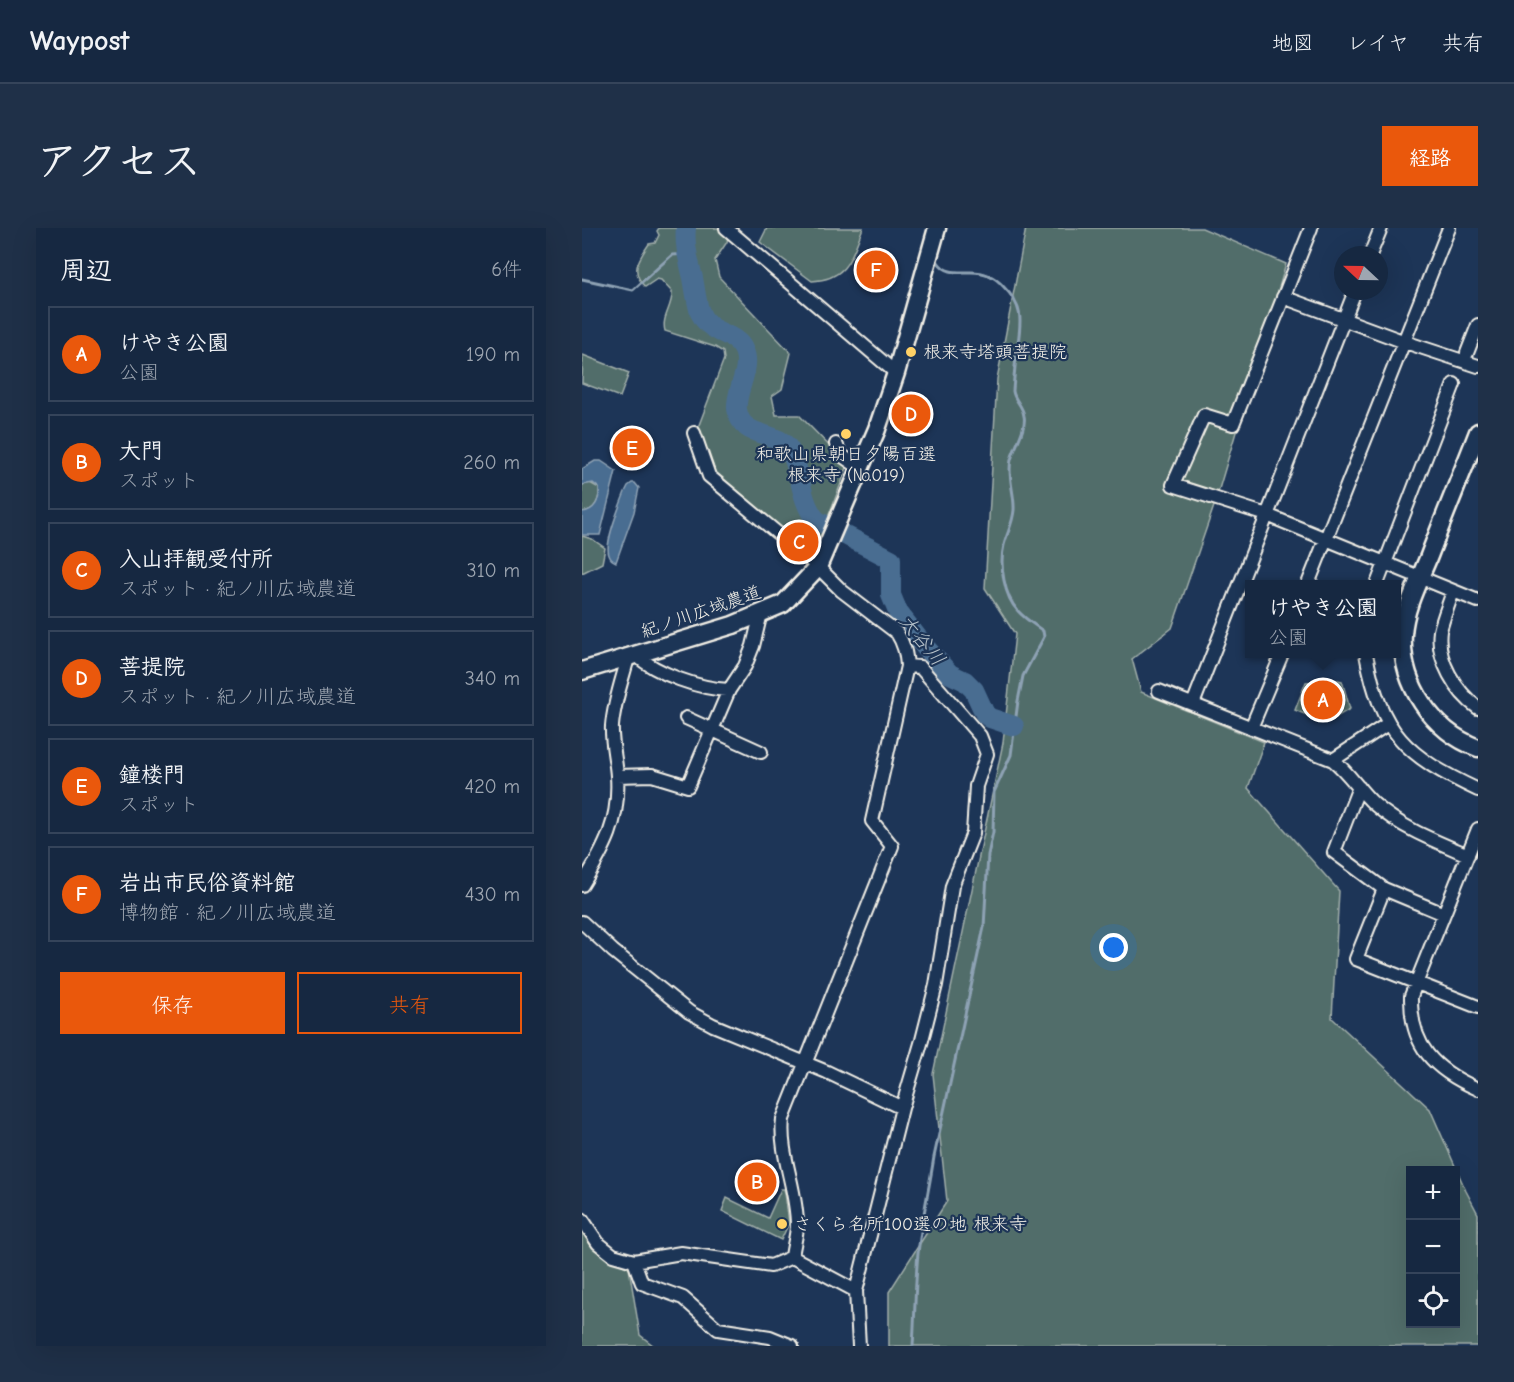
<!DOCTYPE html>
<html lang="ja">
<head>
<meta charset="utf-8">
<style>
  :root { --surface:#162841; --page:#1f3048; --text:#f1f3f6; --muted:#9ea6b1; --line:#35445a; --accent:#ea580c }
  body { margin:0; font-family:"Comic Neue","Klee One",sans-serif; background:var(--page); color:var(--text) }
  .controls { position:absolute; right:18px; bottom:18px; display:grid; overflow:hidden; border-radius:0px; box-shadow:0 6px 24px #0002 }
  .controls button { width:54px; height:54px; display:grid; place-items:center; padding:0; border:0; border-bottom:2px solid var(--line); background:var(--surface); color:var(--text); font:30px sans-serif }
  .compass { position:absolute; left:752px; top:18px; width:54px; height:54px; border-radius:50%; background:var(--surface); box-shadow:0 6px 24px #0002; rotate:292deg }
  .you { position:absolute; left:532px; top:720px; width:21px; height:21px; margin:-15px; border:4px solid #fff; border-radius:50%; background:#1a73e8; box-shadow:0 0 0 9px #1a73e833 }
  .badge { display:grid; place-items:center; width:39px; height:39px; border-radius:50%; background:var(--accent); color:#fff; font-size:20px; font-weight:700 }
  .pin { position:absolute; translate:-50% -50%; border:3px solid #fff; box-shadow:0 2px 6px #0006 }
  .popup { position:absolute; left:663px; top:352px; width:156px; height:78px; box-sizing:border-box; display:grid; place-content:center; border-radius:0px; background:var(--surface); filter:drop-shadow(0 2px 4px #0005); font-size:20px; white-space:nowrap; color:var(--muted) }
  .popup b { font-size:22px; color:var(--text) }
  .popup::after { content:''; position:absolute; left:50%; top:100%; margin-left:-12px; border:12px solid transparent; border-top-color:var(--surface) }
  .list { margin:0; padding:0; list-style:none }
  h2 { display:flex; justify-content:space-between; align-items:center; height:78px; margin:0; padding:0 24px; font-size:26px }
  h2 small { font-size:20px; font-weight:400; color:var(--muted) }
  .list li { display:grid; grid-template-columns:39px 1fr auto; gap:18px; align-items:center; box-sizing:border-box; height:96px; margin:0 12px 12px; padding:0 12px; border:2px solid var(--line); border-radius:0px }
  .list b { display:block; font-size:22px; white-space:nowrap }
  .list p { margin:0; font-size:20px; white-space:nowrap; color:var(--muted) }
  .list em { font-size:20px; font-style:normal; color:var(--muted) }
  .actions { display:flex; gap:12px; padding:18px 24px }
  .actions a { flex:1; padding:14px 0; border:2px solid var(--accent); border-radius:0px; text-align:center; font-size:21px; color:var(--accent) }
  .actions .main { background:var(--accent); color:#fff }
  .icon { flex:none; width:33px; height:33px; fill:none; stroke:currentColor; stroke-width:2; stroke-linecap:round; stroke-linejoin:round }
  .map { position:relative; flex:none; width:896px; height:1118px; overflow:hidden; border-radius:0px }
  header { display:flex; align-items:center; gap:36px; box-sizing:border-box; height:84px; padding:0 30px; background:var(--surface); border-bottom:2px solid var(--line) }
  header strong { font-size:28px }
  nav { display:flex; gap:33px; margin-inline-start:auto; font-size:21px }
  .intro { display:flex; align-items:center; justify-content:space-between; box-sizing:border-box; height:144px; padding:0 36px }
  h1 { margin:0; font-size:42px }
  .button { padding:15px 27px; border-radius:0px; background:var(--accent); color:#fff; font-size:21px; font-weight:700 }
  main { display:flex; gap:36px; padding:0 36px }
  aside { flex:1; background:var(--surface); border-radius:0px; box-shadow:0 6px 24px #0002 }
  .map>svg:first-child { display:block }
  .green { fill:#516d6b; stroke:#a2afaa; stroke-width:1.5; fill-rule:evenodd }
  .water { fill:#4a6d91; stroke:#8ea2b4; stroke-width:1.5 }
  .lines { fill:none; stroke-linecap:round; stroke-linejoin:round }
  .stream { stroke:#8ea2b4; stroke-width:3 }
  .river { stroke:#4a6d91; stroke-width:20 }
  .street-casing { stroke:#f4f1e8; stroke-width:16 }
  .secondary-casing { stroke:#f4f1e8; stroke-width:21 }
  .street { stroke:#1d3557; stroke-width:12 }
  .secondary { stroke:#1d3557; stroke-width:16 }
  .poi-dot { fill:#ffd166; stroke:#1d3557; stroke-width:2 }
  .labels { text-anchor:middle; dominant-baseline:central; stroke-width:4.5; stroke-linejoin:round; paint-order:stroke }
  .poi-label { font-size:18px; fill:#f4f1e8; stroke:#1d3557; text-anchor:start }
  .street-label { font-size:18px; fill:#f4f1e8; stroke:#1d3557 }
  .water-label { font-size:20px; font-style:italic; fill:#b8c3ca; stroke:#1d3557 }
</style>
</head>
<body>
<header>
<strong>Waypost</strong>
<nav><a>地図</a><a>レイヤ</a><a>共有</a></nav>
</header>
<div class="intro"><h1>アクセス</h1><a class="button">経路</a></div>
<main>
<aside>
<h2>周辺<small>6件</small></h2>
<ul class="list">
<li><span class="badge">A</span><div><b>けやき公園</b><p>公園</p></div><em>190 m</em></li>
<li><span class="badge">B</span><div><b>大門</b><p>スポット</p></div><em>260 m</em></li>
<li><span class="badge">C</span><div><b>入山拝観受付所</b><p>スポット · 紀ノ川広域農道</p></div><em>310 m</em></li>
<li><span class="badge">D</span><div><b>菩提院</b><p>スポット · 紀ノ川広域農道</p></div><em>340 m</em></li>
<li><span class="badge">E</span><div><b>鐘楼門</b><p>スポット</p></div><em>420 m</em></li>
<li><span class="badge">F</span><div><b>岩出市民俗資料館</b><p>博物館 · 紀ノ川広域農道</p></div><em>430 m</em></li>
</ul>
<div class="actions"><a class="main">保存</a><a>共有</a></div>
</aside>
<div class="map">
<svg width="896" height="1118" viewBox="0 0 896 1118">
  <rect width="100%" height="100%" fill="#1d3557"/>
  <filter id="ink" filterUnits="userSpaceOnUse"><feTurbulence type="fractalNoise" baseFrequency=".0167" numOctaves="2"/><feDisplacementMap in="SourceGraphic" scale="12" xChannelSelector="R" yChannelSelector="G"/><feConvolveMatrix kernelMatrix="1 2 1 2 8 2 1 2 1" color-interpolation-filters="sRGB"/></filter>
  <g filter="url(#ink)">
    <!-- green -->
    <path class="green" d="M77,0H136L146,9L145,14L133,32L137,49L209,125L200,161L190,168L194,187H217L266,237L232,326L132,246L117,203V197L142,131L141,124L133,119L83,103C79,89 91,78 90,64L79,52L75,51L63,59C48,43 56,32 67,16L73,15L77,7L75,3Z
      M185,0H281C269,29 266,51 230,53L178,14Z
      M444,0H620L704,36L632,278L590,400L550,431L559,464L682,514L666,560L757,663L750,790L848,881L884,963L896,986V1118H307V1064L365,973L351,846L421,515L433,406L403,360L415,151ZM828,942H874V1096H828Z
      M1,127L47,145L38,169L0,155Z
      M8,255L17,260C18,272 13,283 0,284V257Z
      M0,308L10,311L23,320L20,335L0,345Z
      M755,452L760,453L768,481L744,495L713,482L724,454Z
      M199,961H202L203,965L207,995L199,1012L140,983L145,970L186,990Z
      M0,995L27,1031L47,1040L58,1107L72,1118H0Z"/>
    <!-- water -->
    <path class="water" d="M13,233H19L34,243L18,307H0V284C13,283 18,272 17,260L11,255L0,257V241Z
      M50,255H53L57,260L52,284L34,334C30,332 29,332 27,327C22,315 38,277 43,264L46,258Z"/>
    <g class="lines">
      <!-- stream -->
      <path class="stream" d="M0,51L51,62L90,27L105,26
        M331,1118C333,1087 333,1056 336,1025C340,992 347,961 352,929L402,699L406,627L411,604L412,564L429,527L436,473L441,448L462,409L461,403C453,397 443,391 436,383C422,368 417,337 422,317C425,305 431,295 432,282C433,266 425,248 429,232C432,220 445,199 442,188C441,178 432,172 431,163C432,149 433,135 435,122C439,94 443,80 421,58C412,48 403,44 389,44C375,44 364,46 356,34"/>
      <!-- river -->
      <path class="river" d="M104,0C102,17 107,33 111,50C113,60 114,71 117,81C119,88 124,95 130,99C141,107 157,109 162,123C170,140 153,163 155,181C159,212 194,201 207,221C220,241 216,269 234,292L309,331V367L316,384L343,419L368,446L383,453L392,462L403,486L408,490L432,498"/>
      <!-- street casing -->
      <g class="street-casing">
        <path id="street" d="M144,0L314,145
          M729,0L651,196L622,187L591,257L685,287L896,373
          M788,27L799,0
          M701,69L823,114L896,138
          M885,125L896,97
          M112,205L127,248L236,339L260,363L315,405C322,416 324,425 325,438L290,593L310,618L201,891C197,926 215,961 215,997C215,1007 211,1019 210,1029
          M254,216L259,227L278,240
          M726,356L867,0
          M795,356L872,156
          M871,363C867,376 861,390 858,403C854,432 874,464 896,480
          M784,426C799,506 824,528 896,562
          M54,427C75,446 118,461 147,462
          M577,463L751,532C767,545 777,562 792,576C819,600 853,613 886,627
          M611,476L773,63
          M104,490L179,524
          M669,500L700,426
          M751,532L807,495
          M35,548L70,547L106,558L147,462L163,438L171,418L179,385
          M777,559L752,624L802,661L862,686
          M896,601L829,768C828,818 852,842 896,861
          M0,657C23,620 38,593 35,548C34,532 29,514 30,498C32,474 40,452 46,430
          M802,661L774,731L896,779
          M0,694L31,723L107,784L131,797L245,844L320,880
          M0,991L16,1015L31,1027L52,1033L99,1025L189,1038L210,1029
          M210,1029L274,1063
          M52,1033L60,1055L101,1070L136,1101L188,1109L210,1118
          M277,1118L274,1063L320,880L340,812L354,757L370,658L391,605L394,558L405,526L398,508L338,439L325,438"/>
      </g>
      <!-- secondary casing -->
      <g class="secondary-casing">
        <path id="secondary" d="M896,204C880,245 863,286 847,328C837,353 823,378 821,406C818,455 850,503 896,520
          M0,443L151,397L201,376L236,339L295,201L314,145L355,0"/>
      </g>
      <!-- street -->
      <use href="#street" class="street"/>
      <!-- secondary -->
      <use href="#secondary" class="secondary"/>
    </g>
  </g>
  <!-- markers -->
  <g class="poi-dot">
    <circle cx="329" cy="124" r="6"/>
    <circle cx="264" cy="206" r="6"/>
    <circle cx="200" cy="996" r="6"/>
  </g>
  <g class="labels">
    <!-- poi labels -->
    <g class="poi-label">
      <text x="341" y="124">根来寺塔頭菩提院</text>
      <text x="264" y="226" text-anchor="middle">和歌山県朝日夕陽百選<tspan x="264" dy="21">根来寺 (№019)</tspan></text>
      <text x="212" y="996">さくら名所100選の地 根来寺</text>
    </g>
    <!-- street labels -->
    <g class="street-label">
      <text transform="translate(119 384) rotate(-19)">紀ノ川広域農道</text>
    </g>
    <!-- water labels -->
    <g class="water-label">
      <text transform="translate(340 412) rotate(51)">大谷川</text>
    </g>
  </g>
</svg>
<div class="controls">
<button>+</button>
<button>−</button>
<button><svg class="icon" aria-label="locate" viewBox="0 0 24 24"><circle cx="12" cy="12" r="6"/><path d="M12 2v4M12 18v4M2 12h4M18 12h4"/></svg></button>
</div>
<svg class="compass" viewBox="-18 -18 36 36"><path d="M0-13l5 13h-10z" fill="#e53935"/><path d="M0 13l5-13h-10z" fill="#9ea6b1"/></svg>
<div class="you"></div>
<div class="pin badge" style="left:741px;top:472px">A</div>
<div class="popup"><b>けやき公園</b>公園</div>
<div class="pin badge" style="left:175px;top:954px">B</div>
<div class="pin badge" style="left:217px;top:314px">C</div>
<div class="pin badge" style="left:329px;top:186px">D</div>
<div class="pin badge" style="left:50px;top:220px">E</div>
<div class="pin badge" style="left:294px;top:42px">F</div>
</div>
</main>
</body>
</html>
